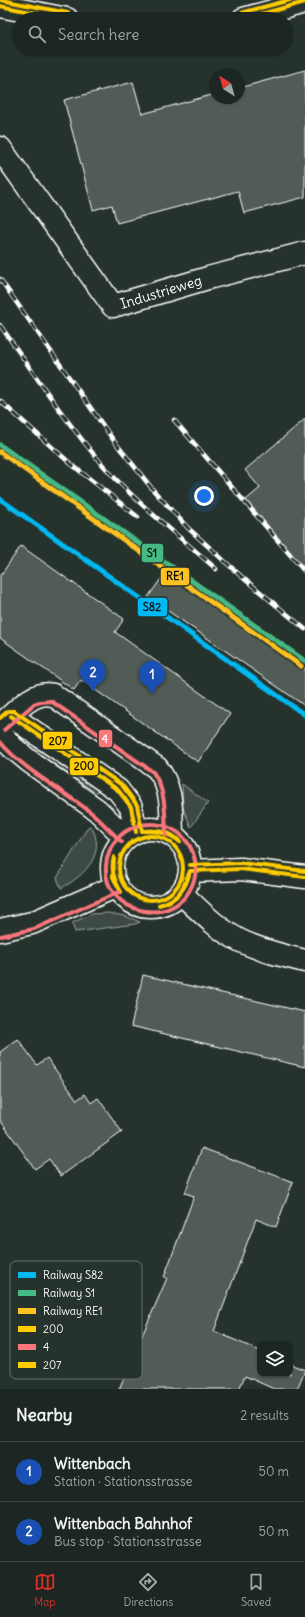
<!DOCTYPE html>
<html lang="en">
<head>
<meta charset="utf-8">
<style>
  :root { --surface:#1c2622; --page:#252e2a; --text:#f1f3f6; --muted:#a0a5a5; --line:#3a4340; --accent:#d93025 }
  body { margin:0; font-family:Delius,sans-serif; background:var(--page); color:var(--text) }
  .controls { position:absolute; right:12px; bottom:12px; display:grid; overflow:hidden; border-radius:8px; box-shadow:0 1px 3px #0004 }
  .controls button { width:36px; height:36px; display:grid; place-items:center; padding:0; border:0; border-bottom:1px solid var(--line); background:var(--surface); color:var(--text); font:20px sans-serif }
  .compass { position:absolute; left:209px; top:68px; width:36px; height:36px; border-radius:50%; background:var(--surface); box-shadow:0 1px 3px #0004; rotate:323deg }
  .you { position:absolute; left:204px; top:496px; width:14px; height:14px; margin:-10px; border:3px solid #fff; border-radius:50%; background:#1a73e8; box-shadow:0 0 0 6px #1a73e833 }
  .badge { display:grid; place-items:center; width:26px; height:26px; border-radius:50%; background:var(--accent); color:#fff; font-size:13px; font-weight:700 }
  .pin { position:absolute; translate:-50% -33px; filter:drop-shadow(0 1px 2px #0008) }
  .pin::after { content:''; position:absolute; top:21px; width:14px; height:12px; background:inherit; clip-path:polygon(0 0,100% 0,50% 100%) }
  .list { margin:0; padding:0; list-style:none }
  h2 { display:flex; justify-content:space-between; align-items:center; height:52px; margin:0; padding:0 16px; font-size:17px }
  h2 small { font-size:13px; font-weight:400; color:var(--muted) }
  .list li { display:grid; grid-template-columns:26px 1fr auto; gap:12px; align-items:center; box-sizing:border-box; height:60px; padding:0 16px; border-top:1px solid var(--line) }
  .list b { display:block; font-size:15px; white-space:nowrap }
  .list p { margin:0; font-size:13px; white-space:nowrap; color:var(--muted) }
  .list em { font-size:13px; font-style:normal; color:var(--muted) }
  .icon { flex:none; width:22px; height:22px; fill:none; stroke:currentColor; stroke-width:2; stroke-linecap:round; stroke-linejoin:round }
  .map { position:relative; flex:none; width:305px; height:1389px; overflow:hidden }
  .search { position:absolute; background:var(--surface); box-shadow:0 1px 3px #0004; left:12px; right:12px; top:12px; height:44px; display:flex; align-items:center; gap:10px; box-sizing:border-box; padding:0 14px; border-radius:22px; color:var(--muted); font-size:15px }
  .sheet { height:172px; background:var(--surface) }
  nav { display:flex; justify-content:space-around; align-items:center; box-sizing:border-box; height:56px; border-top:1px solid var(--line); background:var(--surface); font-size:11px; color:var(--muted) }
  nav a { display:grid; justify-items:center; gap:2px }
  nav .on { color:var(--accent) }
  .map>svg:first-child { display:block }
  .green { fill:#3e4944; stroke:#9ea4a2 }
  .building { fill:#515c57; stroke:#fff }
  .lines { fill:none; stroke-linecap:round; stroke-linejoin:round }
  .minor-casing { stroke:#fff; stroke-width:25 }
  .minor { stroke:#26332d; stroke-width:22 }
  .rail-casing { stroke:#fff; stroke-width:4.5 }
  .rail { stroke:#26332d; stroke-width:3; stroke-dasharray:9; stroke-linecap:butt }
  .bus-1-casing { stroke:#26332d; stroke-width:7 }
  .bus-2-casing { stroke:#26332d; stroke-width:7 }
  .bus-3-casing { stroke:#26332d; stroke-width:7 }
  .bus-1 { stroke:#fc0; stroke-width:4 }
  .bus-2 { stroke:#fb767b; stroke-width:4 }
  .bus-3 { stroke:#fc0; stroke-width:4 }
  .rail-1-casing { stroke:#26332d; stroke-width:8 }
  .rail-2-casing { stroke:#26332d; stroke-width:8 }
  .rail-3-casing { stroke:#26332d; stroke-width:8 }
  .rail-1 { stroke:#00b9f2; stroke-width:5 }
  .rail-2 { stroke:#46ba84; stroke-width:5 }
  .rail-3 { stroke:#ffc221; stroke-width:5 }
  .labels { text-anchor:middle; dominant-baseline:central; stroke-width:3; stroke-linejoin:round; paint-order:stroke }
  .street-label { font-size:14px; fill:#fff; stroke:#26332d }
  .key { fill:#26332d; stroke:#67706c; stroke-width:1 }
  .key-label { font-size:11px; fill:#fff }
  .line-badge { stroke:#26332d; stroke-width:1.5 }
  .badge-label { font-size:11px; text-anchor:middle; font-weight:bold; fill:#fff }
  .pale-badge-label { font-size:11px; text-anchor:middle; font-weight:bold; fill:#111 }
</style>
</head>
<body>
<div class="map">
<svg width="305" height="1389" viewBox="0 0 305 1389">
  <rect width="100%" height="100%" fill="#26332d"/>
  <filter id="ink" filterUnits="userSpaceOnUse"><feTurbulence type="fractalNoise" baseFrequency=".025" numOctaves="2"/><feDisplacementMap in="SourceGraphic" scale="8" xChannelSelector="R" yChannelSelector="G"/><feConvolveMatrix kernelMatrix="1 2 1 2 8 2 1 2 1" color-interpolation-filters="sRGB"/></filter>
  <g filter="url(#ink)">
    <!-- green -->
    <path class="green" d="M36,744L100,787L96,793L40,754L35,748Z
      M182,784L208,803L191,827L183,808Z
      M91,826C107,853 85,876 61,888L57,878L88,827Z
      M108,913L125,916L140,922L135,924L75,932L72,923L92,914Z"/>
    <!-- building -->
    <path class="building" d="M305,70V197L244,213L238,191L117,223L112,205L93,210L64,100L133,82L142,114L215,94V98H239V88Z
      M305,419V569L246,500L260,488L245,470Z
      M21,546L124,619L115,632L230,714L198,762L81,680L74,690L0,638V576Z
      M168,569L305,666V706L148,597Z
      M143,975L305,1012V1067L131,1026Z
      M18,1039L37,1065L47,1058L77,1100L85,1094L91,1103L98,1098L122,1132L61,1176L49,1159L35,1169L0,1120V1052Z
      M202,1148L293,1182L276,1227L256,1219L214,1331L260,1351V1374H290V1364L305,1370L297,1389H274L245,1376L239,1389H119L167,1278L164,1277L194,1196L185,1193Z"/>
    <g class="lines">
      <!-- minor casing -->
      <g class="minor-casing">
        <path id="minor" d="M0,6L67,19
          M243,19L305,2
          M0,148L113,306L208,278L305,253
          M11,716L118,790L131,807L136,832
          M0,726C15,713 32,690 53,695L157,768C173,788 171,811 172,835
          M0,733L12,747L29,761L97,810L126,838
          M112 868a39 39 0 1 1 78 0a39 39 0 1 1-78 0Z
          M190,871L241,869L305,877
          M181,893C200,911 219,931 243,942C263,951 284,956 305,961
          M0,930L32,923L117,886"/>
      </g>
      <!-- minor -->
      <use href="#minor" class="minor"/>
      <!-- rail casing -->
      <g class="rail-casing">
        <path id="rail" d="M0,279L114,441L154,491L188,528L242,577L305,629
          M0,325C33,372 65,421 102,464C136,503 178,535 216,569
          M0,401L71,464L138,517
          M174,420L305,572"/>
      </g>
      <!-- rail -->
      <use href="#rail" class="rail"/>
      <!-- bus-1 casing -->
      <g class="bus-1-casing">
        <path id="bus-1" d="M0,6L67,19
          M243,19L305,2
          M11,716L118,790L131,807L136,832
          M144,831C159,831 169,833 180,842
          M144,831C157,829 172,832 180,842
          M114,857C110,870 115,881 121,892
          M114,857L113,877L121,892
          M190,871L241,869L305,877
          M159,905C180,898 182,891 190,871
          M159,905C177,901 186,889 190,871"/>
      </g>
      <!-- bus-2 casing -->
      <g class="bus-2-casing">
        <path id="bus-2" d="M4,730L34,704L40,702L51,701L153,772C166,791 165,813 166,835
          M0,742C26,772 63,790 93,814C103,823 112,833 122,842
          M196,871C186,936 95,916 107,859C118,809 195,812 196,871
          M1,936L34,929L119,892"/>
      </g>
      <!-- bus-3 casing -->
      <g class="bus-3-casing">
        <path id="bus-3" d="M1,0L68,13
          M241,13L290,0
          M0,718L8,711H14L122,785L137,805L142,831
          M119 868a32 32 0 1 1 64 0a32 32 0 1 1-64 0Z
          M190,865L241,863L305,871"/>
      </g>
      <!-- bus-1 -->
      <use href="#bus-1" class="bus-1"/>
      <!-- bus-2 -->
      <use href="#bus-2" class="bus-2"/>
      <!-- bus-3 -->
      <use href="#bus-3" class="bus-3"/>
      <!-- rail-1 casing -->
      <g class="rail-1-casing">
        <path id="rail-1" d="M0,499L305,715"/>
      </g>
      <!-- rail-2 casing -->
      <g class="rail-2-casing">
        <path id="rail-2" d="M0,445L305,661"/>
      </g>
      <!-- rail-3 casing -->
      <g class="rail-3-casing">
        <path id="rail-3" d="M0,452L301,666"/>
      </g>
      <!-- rail-1 -->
      <use href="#rail-1" class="rail-1"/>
      <!-- rail-2 -->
      <use href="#rail-2" class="rail-2"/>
      <!-- rail-3 -->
      <use href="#rail-3" class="rail-3"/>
    </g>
  </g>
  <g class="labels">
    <!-- street labels -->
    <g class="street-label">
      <text transform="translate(161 292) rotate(-17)">Industrieweg</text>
    </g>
  </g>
  <!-- legend -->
  <rect x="10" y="1261" width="132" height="118" rx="6" class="key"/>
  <rect x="18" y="1272" width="18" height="6" fill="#00b9f2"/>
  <rect x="18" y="1290" width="18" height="6" fill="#46ba84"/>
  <rect x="18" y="1308" width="18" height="6" fill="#ffc221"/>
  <rect x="18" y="1326" width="18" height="6" fill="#fc0"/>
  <rect x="18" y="1344" width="18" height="6" fill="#fb767b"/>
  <rect x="18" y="1362" width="18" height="6" fill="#fc0"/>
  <g class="key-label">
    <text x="43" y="1279">Railway S82</text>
    <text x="43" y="1297">Railway S1</text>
    <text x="43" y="1315">Railway RE1</text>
    <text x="43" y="1333">200</text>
    <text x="43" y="1351">4</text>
    <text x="43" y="1369">207</text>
  </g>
  <g class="line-badge">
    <rect x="141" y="543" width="23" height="20" rx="4" fill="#46ba84"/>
    <rect x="160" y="567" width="30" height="19" rx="4" fill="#ffc221"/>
    <rect x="137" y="597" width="31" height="20" rx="4" fill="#00b9f2"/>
    <rect x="98" y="729" width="15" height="19" rx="4" fill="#fb767b"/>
    <rect x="42" y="731" width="31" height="19" rx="4" fill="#fc0"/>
    <rect x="69" y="757" width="30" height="19" rx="4" fill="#fc0"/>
  </g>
  <g class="badge-label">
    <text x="105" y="743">4</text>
  </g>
  <g class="pale-badge-label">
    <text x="152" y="557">S1</text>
    <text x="175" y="580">RE1</text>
    <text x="152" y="611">S82</text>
    <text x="58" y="745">207</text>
    <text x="84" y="770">200</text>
  </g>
</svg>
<div class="controls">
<button><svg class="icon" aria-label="layers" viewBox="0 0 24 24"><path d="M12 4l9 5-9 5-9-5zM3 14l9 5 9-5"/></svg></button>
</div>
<svg class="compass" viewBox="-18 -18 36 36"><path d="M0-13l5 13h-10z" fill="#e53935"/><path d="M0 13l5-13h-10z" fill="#a0a5a5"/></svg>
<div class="you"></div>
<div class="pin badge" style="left:152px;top:694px;background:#1a4fb4">1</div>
<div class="pin badge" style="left:93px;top:692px;background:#1a4fb4">2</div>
<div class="search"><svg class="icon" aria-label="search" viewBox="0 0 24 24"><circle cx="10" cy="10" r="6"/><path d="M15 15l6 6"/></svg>Search here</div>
</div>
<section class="sheet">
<h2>Nearby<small>2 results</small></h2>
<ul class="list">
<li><span class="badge" style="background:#1a4fb4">1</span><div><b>Wittenbach</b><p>Station · Stationsstrasse</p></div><em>50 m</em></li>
<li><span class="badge" style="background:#1a4fb4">2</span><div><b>Wittenbach Bahnhof</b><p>Bus stop · Stationsstrasse</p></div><em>50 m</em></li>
</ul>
</section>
<nav>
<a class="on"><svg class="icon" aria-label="map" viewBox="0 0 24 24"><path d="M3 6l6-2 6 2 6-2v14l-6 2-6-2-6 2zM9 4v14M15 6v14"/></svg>Map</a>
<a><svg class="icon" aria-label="directions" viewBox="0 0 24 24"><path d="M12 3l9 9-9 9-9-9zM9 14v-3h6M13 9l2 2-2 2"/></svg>Directions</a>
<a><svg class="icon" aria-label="saved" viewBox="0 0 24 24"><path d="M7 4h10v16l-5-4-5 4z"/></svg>Saved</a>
</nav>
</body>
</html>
